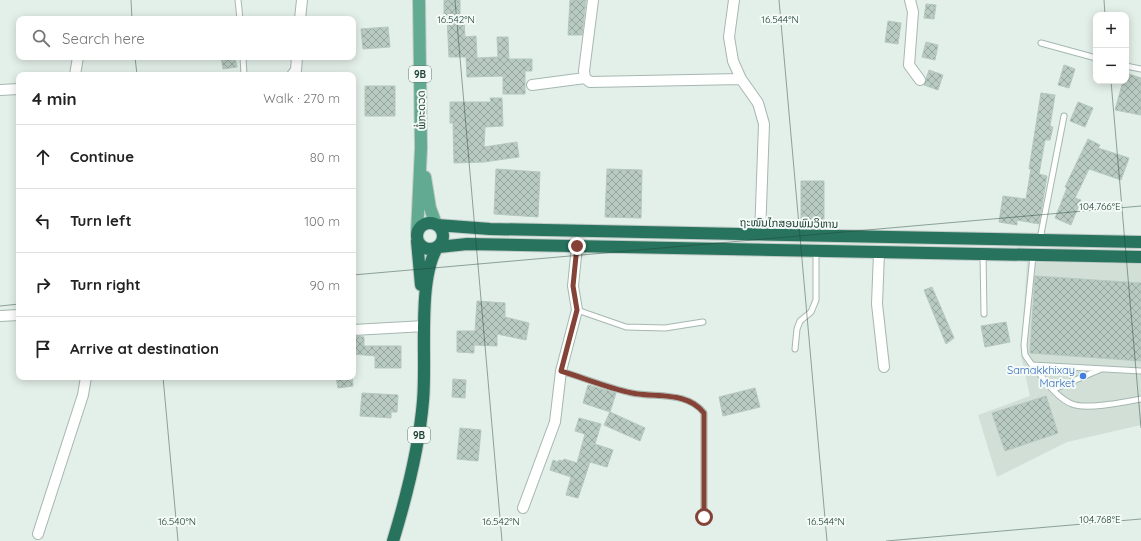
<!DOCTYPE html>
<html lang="en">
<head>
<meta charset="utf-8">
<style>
  :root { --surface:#fff; --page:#f6f6f6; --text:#222; --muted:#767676; --line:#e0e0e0 }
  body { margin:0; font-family:Quicksand,"Noto Sans Lao",sans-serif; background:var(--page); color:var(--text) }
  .controls { position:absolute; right:12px; top:12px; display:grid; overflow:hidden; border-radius:8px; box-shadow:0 2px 10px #0003 }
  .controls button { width:36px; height:36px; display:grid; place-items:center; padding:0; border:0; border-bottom:1px solid var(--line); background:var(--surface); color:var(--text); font:20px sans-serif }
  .stop { position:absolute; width:12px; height:12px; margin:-9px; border:3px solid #854337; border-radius:50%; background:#fff }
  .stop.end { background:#854337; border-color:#fff; box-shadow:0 1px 4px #0008 }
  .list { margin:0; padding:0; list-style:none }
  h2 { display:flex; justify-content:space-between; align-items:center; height:52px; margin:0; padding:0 16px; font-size:17px }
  h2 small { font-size:13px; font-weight:400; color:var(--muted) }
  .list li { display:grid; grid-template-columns:26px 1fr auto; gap:12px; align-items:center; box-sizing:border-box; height:64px; padding:0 16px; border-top:1px solid var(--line) }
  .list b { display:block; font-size:15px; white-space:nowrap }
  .list em { font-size:13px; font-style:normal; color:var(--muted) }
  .icon { flex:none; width:22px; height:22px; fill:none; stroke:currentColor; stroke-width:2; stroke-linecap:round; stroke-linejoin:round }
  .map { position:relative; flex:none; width:1141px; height:541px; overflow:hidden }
  .search { position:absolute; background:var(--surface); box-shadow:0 2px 10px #0003; left:16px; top:16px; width:340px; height:44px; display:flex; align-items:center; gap:10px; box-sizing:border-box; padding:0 14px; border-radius:8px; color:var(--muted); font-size:15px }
  .panel { position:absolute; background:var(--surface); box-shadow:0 2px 10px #0003; left:16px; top:72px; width:340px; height:308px; border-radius:8px }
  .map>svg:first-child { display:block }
  .built { fill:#d1dfd7 }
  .building { fill:url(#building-cross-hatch); stroke:#b5c9bf }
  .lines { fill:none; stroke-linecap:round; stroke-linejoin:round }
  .lane-casing { stroke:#a5b8b0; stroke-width:7 }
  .street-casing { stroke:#a5b8b0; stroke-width:12 }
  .primary-casing { stroke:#c1cac7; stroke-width:14 }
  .highway-casing { stroke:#c1cac7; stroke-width:14 }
  .lane { stroke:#fff; stroke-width:5 }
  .street { stroke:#fff; stroke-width:10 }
  .primary { stroke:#62aa91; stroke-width:12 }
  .highway { stroke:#28735d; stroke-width:12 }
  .route { stroke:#854337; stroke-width:5 }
  .ticks { fill:none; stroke:#204336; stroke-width:1; stroke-opacity:0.45 }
  .shop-dot { fill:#3f7fe0; stroke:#f4faf7; stroke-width:1.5 }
  .labels { text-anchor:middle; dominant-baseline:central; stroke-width:4; stroke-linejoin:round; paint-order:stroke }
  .shield { fill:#f4faf7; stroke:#607a70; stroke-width:1 }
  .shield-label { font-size:10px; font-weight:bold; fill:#204336 }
  .street-label { font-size:11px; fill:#204336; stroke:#f4faf7 }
  .shop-label { font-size:11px; fill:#366cbe; stroke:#f4faf7; text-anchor:end }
  .ticks-label { font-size:10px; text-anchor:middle; fill:#204336; stroke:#f4faf7; stroke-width:4; stroke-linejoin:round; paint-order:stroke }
</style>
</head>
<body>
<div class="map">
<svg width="1141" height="541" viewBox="0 0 1141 541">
  <defs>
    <pattern id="building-cross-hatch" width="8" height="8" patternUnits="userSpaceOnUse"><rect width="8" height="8" fill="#b8cac1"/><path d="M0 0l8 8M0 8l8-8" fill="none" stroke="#95a69e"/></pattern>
  </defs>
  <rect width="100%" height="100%" fill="#e3efe9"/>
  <!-- built -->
  <path class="built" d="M1027,262L1141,264V425L1067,442L997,477L978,415L1030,396L1021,355Z"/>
  <!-- building -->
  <path class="building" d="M444,0H460V19H464L465,37L476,36L477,58L498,57L497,37H508L509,59H532V71H525V94H503V76L467,77L466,57H449L447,18H444Z
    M570,0H586L582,35H568Z
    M926,4L936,5L934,19L924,18Z
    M888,21L901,23L898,44L885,42Z
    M388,27L390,47L363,49L361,29Z
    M926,42L938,45L935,60L922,57Z
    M221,57H235L237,67L223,69Z
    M1064,65L1075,69L1069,88L1058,85Z
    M929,70L943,75L938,90L924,85Z
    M1126,73L1141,78V115L1115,110L1123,81H1126Z
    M365,86H395V116H365Z
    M1041,93L1055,95L1050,126L1053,127L1050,140H1045L1039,174L1047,176L1039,224L1017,220V225L999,222L1003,196L1026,199L1031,169H1029Z
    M490,98H502L503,126L485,127L484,147L517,142L519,157L484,162L454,163L453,123H450V102H491Z
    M1078,102L1093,108L1085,127L1070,121Z
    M1088,139L1100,145L1098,148L1129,158L1121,180L1089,169L1075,198L1081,200L1071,225L1055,218L1067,188L1065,187Z
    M496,169L540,172L538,217L494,214Z
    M607,169L642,170L641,218L605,217Z
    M801,181H824V220H801Z
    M1035,276L1141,283V361L1030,353Z
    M932,287L954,338L946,344L924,290Z
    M477,301L505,303V317L529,323L526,340L497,334V346L474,345V353L457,352V331H475Z
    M1006,322L1010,342L985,347L981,326Z
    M353,336L364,337V346H401V368H375V356L353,354Z
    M336,377H352L353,386L338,388Z
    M453,379L466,380L465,398L452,397Z
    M588,385L616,393L610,412L583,403Z
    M755,388L760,407L723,416L719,397Z
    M362,393L398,395L397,412H391V418L360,416Z
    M1046,396L1058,433L1005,451L992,413Z
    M610,412L645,428L640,441L604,425Z
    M579,418L601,424L595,444L613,450L607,467L590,462L578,498L566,495L571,477L550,470L553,460L558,462L559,460L563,461L564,459L577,463L585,434L575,431Z
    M460,428L481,430L478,461L457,459Z"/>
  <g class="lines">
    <!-- lane casing -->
    <g class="lane-casing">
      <path id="lane" d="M238,0L240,19
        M1041,43L1096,58
        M243,57L244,75
        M1126,66L1141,69
        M1040,239L1064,116
        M983,255L984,314
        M1033,256L1024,345L1025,355L1032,365L1141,371
        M577,310L626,327L665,328L703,322
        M795,349L797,329L800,321L811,312L816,300V251
        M1032,365C1043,377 1056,398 1072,404C1086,410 1125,402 1141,399
        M561,371C584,378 608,388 632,393C656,398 687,391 704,413V517
        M1054,389L1099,370"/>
    </g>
    <!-- street casing -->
    <g class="street-casing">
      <path id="street" d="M593,0L584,71L585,78L590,82L741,79
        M734,0L729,37L733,61L741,79L758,103L764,124L760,235
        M910,0L913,12L909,65L920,80
        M300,19L302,0
        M75,75L78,57
        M292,75L296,70L297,57
        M532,85L585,78
        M0,90L19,89
        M879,253L877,304L884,367
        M0,316L19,315
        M353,330L425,326
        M523,508L555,422L561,371L577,310L573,286L577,246
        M38,534L83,395L86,377"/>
    </g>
    <!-- primary casing -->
    <g class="primary-casing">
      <path id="primary" d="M425,177L430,208L436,224
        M417,233L421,148L419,0"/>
    </g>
    <!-- highway casing -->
    <g class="highway-casing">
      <path id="highway" d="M417 236a13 13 0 1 1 26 0a13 13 0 1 1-26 0Z
        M437,225L490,229L1141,242
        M417,241L421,285
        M439,247L467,244L1141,257
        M393,541C407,495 419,449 423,401C427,361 417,281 437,248"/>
    </g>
    <!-- lane -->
    <use href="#lane" class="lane"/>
    <!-- street -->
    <use href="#street" class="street"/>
    <!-- primary -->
    <use href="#primary" class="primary"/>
    <!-- highway -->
    <use href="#highway" class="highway"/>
  </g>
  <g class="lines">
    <!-- route -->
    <path class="route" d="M577,246L573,286L577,310L561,371C584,378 608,388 632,393C656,398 687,391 704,413V517"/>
  </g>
  <!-- ticks -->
  <path class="ticks" d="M131,0L132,19M455,0L502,541M779,0L827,541M1104,0L1105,15M135,57L137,75M1111,81L1141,428M353,275L1141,206M0,306L19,304M163,377L178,541M886,541L1141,519"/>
  <!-- markers -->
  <circle class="shop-dot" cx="1083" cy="376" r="4"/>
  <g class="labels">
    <!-- shield labels -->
    <g class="shield">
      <rect x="409" y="66" width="22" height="16" rx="3"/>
      <rect x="408" y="427" width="22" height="16" rx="3"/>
    </g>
    <g class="shield-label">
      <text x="420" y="74">9B</text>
      <text x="419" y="435">9B</text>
    </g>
    <!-- street labels -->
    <g class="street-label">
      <text transform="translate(421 110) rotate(-91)">ພໍ່ກະດວດ</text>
      <text transform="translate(789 223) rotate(1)">ຖະໜົນໄກສອນພົມວິຫານ</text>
    </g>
    <!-- shop labels -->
    <g class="shop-label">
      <text x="1075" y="370">Samakkhixay<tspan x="1075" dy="13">Market</tspan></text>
    </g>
  </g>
  <g class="ticks-label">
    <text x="456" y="23">16.542°N</text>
    <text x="780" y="23">16.544°N</text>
    <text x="1100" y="210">104.766°E</text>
    <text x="1100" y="523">104.768°E</text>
    <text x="177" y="525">16.540°N</text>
    <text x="501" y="525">16.542°N</text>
    <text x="826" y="525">16.544°N</text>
  </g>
</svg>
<div class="controls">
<button>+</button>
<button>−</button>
</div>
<div class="stop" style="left:704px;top:517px"></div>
<div class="stop end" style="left:577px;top:246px"></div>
<div class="search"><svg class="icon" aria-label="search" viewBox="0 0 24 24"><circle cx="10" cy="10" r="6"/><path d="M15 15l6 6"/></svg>Search here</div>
<section class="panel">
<h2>4 min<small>Walk · 270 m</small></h2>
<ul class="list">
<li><svg class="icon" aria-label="ahead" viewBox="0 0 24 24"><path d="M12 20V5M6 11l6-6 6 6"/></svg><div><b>Continue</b></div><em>80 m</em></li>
<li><svg class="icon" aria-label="left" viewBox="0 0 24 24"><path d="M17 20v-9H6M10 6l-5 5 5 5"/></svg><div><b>Turn left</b></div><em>100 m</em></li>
<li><svg class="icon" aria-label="right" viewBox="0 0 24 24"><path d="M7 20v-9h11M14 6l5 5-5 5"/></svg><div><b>Turn right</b></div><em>90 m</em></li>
<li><svg class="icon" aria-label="arrive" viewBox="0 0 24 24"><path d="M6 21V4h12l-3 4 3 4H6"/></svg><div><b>Arrive at destination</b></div></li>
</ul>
</section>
</div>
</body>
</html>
